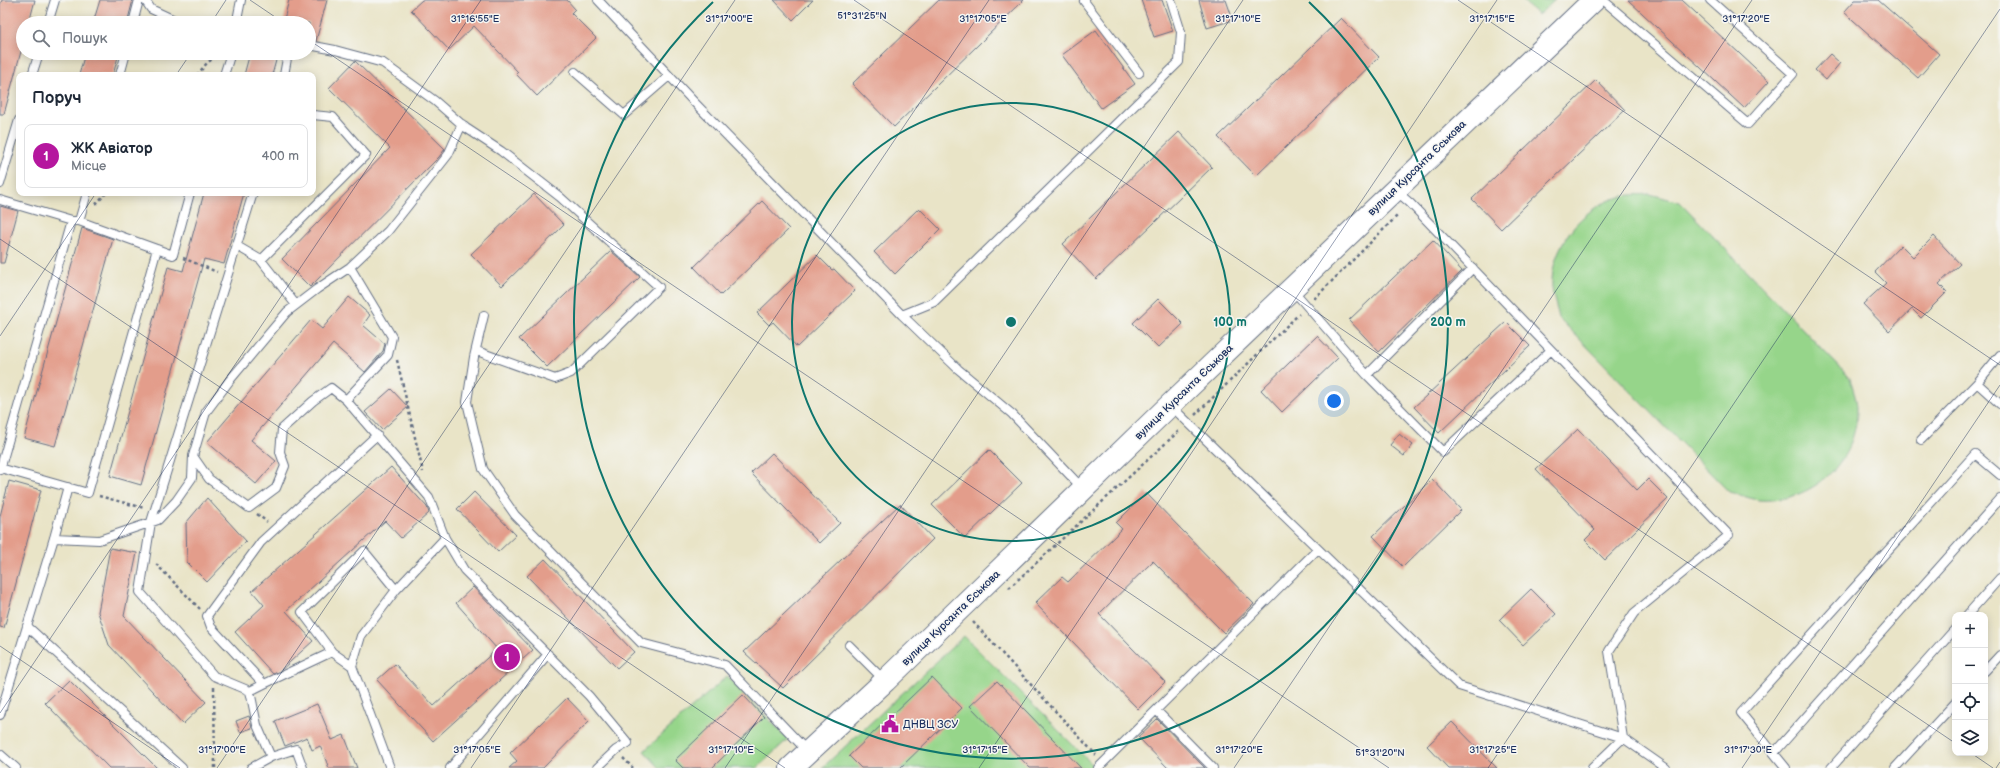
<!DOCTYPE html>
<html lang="uk">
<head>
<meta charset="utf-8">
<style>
  :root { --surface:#fff; --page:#f2f2f3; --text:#1f2937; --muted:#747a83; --line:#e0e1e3; --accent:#b5179e }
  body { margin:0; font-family:"Balsamiq Sans",sans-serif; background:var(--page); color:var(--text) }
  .controls { position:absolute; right:12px; bottom:12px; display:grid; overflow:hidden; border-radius:8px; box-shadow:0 2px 10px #0003 }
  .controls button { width:36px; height:36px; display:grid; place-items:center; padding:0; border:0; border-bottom:1px solid var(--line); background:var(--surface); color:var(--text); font:20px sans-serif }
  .you { position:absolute; left:1334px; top:401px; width:14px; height:14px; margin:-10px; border:3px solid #fff; border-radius:50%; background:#1a73e8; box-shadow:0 0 0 6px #1a73e833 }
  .badge { display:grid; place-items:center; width:26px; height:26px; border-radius:50%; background:var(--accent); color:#fff; font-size:13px; font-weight:700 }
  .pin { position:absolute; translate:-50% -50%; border:2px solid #fff; box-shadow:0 1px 4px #0006 }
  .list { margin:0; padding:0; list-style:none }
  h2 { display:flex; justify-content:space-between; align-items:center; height:52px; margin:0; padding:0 16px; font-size:17px }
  h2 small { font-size:13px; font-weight:400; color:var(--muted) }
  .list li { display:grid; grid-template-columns:26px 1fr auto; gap:12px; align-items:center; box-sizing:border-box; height:64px; margin:0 8px 8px; padding:0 8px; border:1px solid var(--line); border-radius:8px }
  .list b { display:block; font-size:15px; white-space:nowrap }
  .list p { margin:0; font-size:13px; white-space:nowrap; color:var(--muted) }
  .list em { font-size:13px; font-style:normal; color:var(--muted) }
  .icon { flex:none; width:22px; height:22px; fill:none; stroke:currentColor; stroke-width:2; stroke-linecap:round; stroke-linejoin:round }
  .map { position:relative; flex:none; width:2000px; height:768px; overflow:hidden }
  .search { position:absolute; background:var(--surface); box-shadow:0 2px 10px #0003; left:16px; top:16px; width:300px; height:44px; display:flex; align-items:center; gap:10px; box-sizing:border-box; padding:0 14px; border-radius:22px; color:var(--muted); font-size:15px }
  .panel { position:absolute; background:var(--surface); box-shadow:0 2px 10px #0003; left:16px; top:72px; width:300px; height:124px; border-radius:8px }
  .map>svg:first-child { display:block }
  .green { fill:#96d58a; stroke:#588274 }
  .building { fill:#e39d8b }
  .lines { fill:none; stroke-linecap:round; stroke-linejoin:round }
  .lane-casing { stroke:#636e83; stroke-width:10 }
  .secondary-casing { stroke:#636e83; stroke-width:24 }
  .path { stroke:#636e83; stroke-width:2.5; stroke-dasharray:3 3; stroke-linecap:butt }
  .lane { stroke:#fff; stroke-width:8 }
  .secondary { stroke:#fff; stroke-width:22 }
  .ticks { fill:none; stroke:#1b2f5e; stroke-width:1; stroke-opacity:0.45 }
  .ring { fill:none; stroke:#0f766e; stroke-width:2 }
  .labels { text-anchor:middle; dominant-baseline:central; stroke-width:3; stroke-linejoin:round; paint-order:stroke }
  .street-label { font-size:11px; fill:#1b2f5e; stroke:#f6f6f2 }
  .poi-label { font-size:11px; fill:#1b2f5e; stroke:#f6f6f2; text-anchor:start }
  .ticks-label { font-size:10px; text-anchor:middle; fill:#1b2f5e; stroke:#f6f6f2; stroke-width:3; stroke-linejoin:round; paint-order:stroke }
  .centre { fill:#0f766e; stroke:#f6f6f2; stroke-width:2 }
  .ring-label { font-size:12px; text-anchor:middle; font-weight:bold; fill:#0f766e; stroke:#f6f6f2; stroke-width:3; stroke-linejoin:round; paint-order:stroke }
</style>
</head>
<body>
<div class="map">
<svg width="2000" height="768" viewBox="0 0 2000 768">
  <rect width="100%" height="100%" fill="#f6f6f2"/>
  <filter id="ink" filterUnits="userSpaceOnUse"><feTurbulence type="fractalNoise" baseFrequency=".025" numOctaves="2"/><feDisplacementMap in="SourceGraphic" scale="8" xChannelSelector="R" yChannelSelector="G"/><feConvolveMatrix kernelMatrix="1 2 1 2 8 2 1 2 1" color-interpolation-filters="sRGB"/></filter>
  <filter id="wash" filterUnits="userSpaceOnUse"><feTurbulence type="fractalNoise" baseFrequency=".012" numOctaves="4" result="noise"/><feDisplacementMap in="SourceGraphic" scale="16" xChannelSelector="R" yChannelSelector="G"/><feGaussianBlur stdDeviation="0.9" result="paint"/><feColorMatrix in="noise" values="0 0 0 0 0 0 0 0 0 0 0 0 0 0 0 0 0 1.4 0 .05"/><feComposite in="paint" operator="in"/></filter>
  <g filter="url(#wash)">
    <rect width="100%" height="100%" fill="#e9e4c7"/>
    <!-- green -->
    <path class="green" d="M1522,0H1555L1538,15Z
      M1650,194L1680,202L1850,378C1852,388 1857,399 1857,408C1858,461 1812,504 1759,500C1750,499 1739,494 1729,492L1559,318C1557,308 1553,298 1552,288C1550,248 1580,207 1620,197C1629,194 1640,195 1650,194Z
      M964,636L1096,768H822Z
      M727,676L788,739L757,768H660L644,751Z"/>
    <g id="blocks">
      <!-- building -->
      <path class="building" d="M2,0H35L29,23H23V44L4,114H0V5Z
        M100,0H133L127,23H93Z
        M289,0H327L316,41L309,40V23H283Z
        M422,0H567L575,9L571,13L596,38L537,96L516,74L518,72L474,26L449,50L411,10Z
        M774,0H813L793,20Z
        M939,0H1024L894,127L852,84Z
        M1141,0H1162L1173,31L1154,37Z
        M1199,0H1226L1233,20L1207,28Z
        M1628,0H1682L1769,81L1744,108Z
        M1855,0H1878L1939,54L1918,78L1844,12Z
        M1341,18L1379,57L1256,176L1218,137Z
        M1096,30L1135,84L1101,108L1062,55Z
        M85,53H119L113,75H79Z
        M250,53H278L272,75H244Z
        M1830,54L1840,63L1826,80L1815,70Z
        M355,61L445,149L439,157L310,287L282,259L390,148L329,88Z
        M1596,80L1625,110L1501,229L1472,199Z
        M1179,132L1212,167L1096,279L1063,244Z
        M204,193H244L224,264L204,259L141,485L110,476L168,267L183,271Z
        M534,194L564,225L502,286L471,254Z
        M762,201L789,229L721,295L694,267Z
        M0,206L18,211L4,263H0Z
        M919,208L940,229L895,274L874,252Z
        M82,228L113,239L55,446L24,438Z
        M1934,236L1960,264L1939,284L1947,292L1921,318L1912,309L1889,331L1863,304L1886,283L1875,272L1901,245L1913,257Z
        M1433,240L1462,271L1379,352L1349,320Z
        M611,251L640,277L547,367L519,339Z
        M817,255L832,270L834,269L855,291L797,347L773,322L769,325L757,313Z
        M349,297L370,315L363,325L385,344L383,351L365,372L333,344L251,440L276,461L256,484L207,442L311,320L322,329Z
        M1158,299L1183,324L1158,348L1133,323Z
        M1506,322L1530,346L1439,433L1414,407Z
        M1317,336L1338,358L1282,412L1261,390Z
        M391,389L408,407L382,430L365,412Z
        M1578,429L1637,490L1648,479L1668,499L1605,560L1585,540L1595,530L1536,469Z
        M1399,434L1413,445L1404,456L1390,445Z
        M989,450L1022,483L965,538L932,505Z
        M772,453L840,523L819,543L751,473Z
        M391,467L427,507L429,513L401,538L385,521L286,611L313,641L280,671L273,674L235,632L264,605L252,591Z
        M1432,479L1461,510L1403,567L1373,536Z
        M9,481L41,490L4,628L0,627V516Z
        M474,492L516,535L498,552L457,509Z
        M1146,493L1254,604L1224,633L1153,561L1099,614L1165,682L1138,709L1035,603L1062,577L1068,582L1122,529L1116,523Z
        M207,498L246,541L207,582L187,562L186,523Z
        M900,504L933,539L783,688L744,652Z
        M110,548L137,553L124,616L206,702L183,724L109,645L98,612Z
        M545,559L634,652L617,668L527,576Z
        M473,587L533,650L433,741L377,680L395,664L434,706L497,649L456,603Z
        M1531,589L1556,614L1523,645L1499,620Z
        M932,677L962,708L900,768H861L849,756Z
        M69,680L157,768H109L45,703Z
        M997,681L1081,768H1030L970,706Z
        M743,695L764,717L712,768H683L675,760Z
        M567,698L589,721L543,768H509L517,761L510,753Z
        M317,704L332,740L344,735L357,768H329L320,746L312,750L307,737L285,746L275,721Z
        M249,716L252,728L240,732L236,721Z
        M1157,719L1205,768H1168L1138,737Z
        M1452,722L1497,768H1448L1427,746Z"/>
    </g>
  </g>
  <g filter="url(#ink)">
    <use href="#blocks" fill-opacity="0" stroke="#636e83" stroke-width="1"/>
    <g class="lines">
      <!-- lane casing -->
      <g class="lane-casing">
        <path id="lane" d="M145,0L151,9L181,23
          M241,0L237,20L245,23
          M598,0L694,102L902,315L934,302L1179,62L1181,32L1171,0
          M1085,0L1084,1L1139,73
          M1603,0L1748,124L1793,74L1710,0
          M48,23L55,0
          M133,23L139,0
          M309,45L335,50L383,63L435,101L466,128L501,151L560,197L659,287L571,373L555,379L477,351
          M575,72L624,115L669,76
          M32,75L39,53
          M120,75L126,53
          M224,75L231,53
          M284,75L288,53
          M0,184L19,120
          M253,193L151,522L140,592L214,676L250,691L264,684
          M0,200L71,221H79L87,193
          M79,221L173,255L190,193
          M237,246L261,260
          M1292,289L1367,375L1443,452L1551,350
          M296,305L261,260L366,155L333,117L313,115
          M484,315L474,357L467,402L483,469L515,515L641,643L725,665L807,751
          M902,315L958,369L1012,414L1083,489
          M1367,375L1473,268
          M1977,383L2000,355
          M346,400L429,497L445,538L396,590L361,636L352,666
          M1170,405L1459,686L1623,738L1609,651L1634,613L1729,535L1410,203L1395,190
          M377,435L261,542L207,616L211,627L264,684L332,652L352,666L390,768
          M1921,440L1977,383L2000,404
          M193,456L209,479L249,508L276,488L285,466L280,452L282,429L313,401L331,388L346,400L388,355L392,337L350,267
          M0,468L88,493L157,249
          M0,470L71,221
          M54,538L99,540L158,520L176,501L192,478L193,456L206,412L230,380L287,312L317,289L350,267L388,231L448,155L462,124
          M445,538L464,570L589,696L628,743L616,750L597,768
          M1967,615L2000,578
          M27,626L182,768
          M849,645L885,681
          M332,652L302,612L364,551L396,590
          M1985,671L2000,655
          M250,691L257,725L271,757
          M1157,711L1213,768
          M0,715L54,538L68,487
          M1774,753L2000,499
          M0,754L16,768
          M251,768L271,757L296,749L303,768
          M450,768L548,654
          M1098,768L1318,549
          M1592,768L1623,738L1666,768
          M1786,768L1741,713L1975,454L2000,475
          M1831,768L1955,629
          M1895,768L1955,703"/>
      </g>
      <!-- secondary casing -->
      <g class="secondary-casing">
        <path id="secondary" d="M791,768L885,681L1170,405L1594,0"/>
      </g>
      <!-- path -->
      <path class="path" d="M197,75L207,63L218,55
        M96,204L106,193
        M183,258L217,272
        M1314,299L1398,215
        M397,360L423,472
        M1195,415L1299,314
        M99,496L144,508
        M257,514L267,522
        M156,564L200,609
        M1009,588L1180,430
        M973,622L1096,755
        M214,687L215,768
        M623,758L633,768"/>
      <!-- lane -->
      <use href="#lane" class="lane"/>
      <!-- secondary -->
      <use href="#secondary" class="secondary"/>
    </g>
  </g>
  <!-- ticks -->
  <path class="ticks" d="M250,0L284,23M854,0L1955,743M1458,0L2000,365M211,23L226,0M309,40L1389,768M176,75L191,53M0,239L785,768M0,336L96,193M0,646L180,768M0,713L481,0M1971,753L1993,768M217,768L735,0M471,768L989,0M725,768L1243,0M979,768L1497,0M1234,768L1752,0M1488,768L2000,9M1742,768L2000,385M1996,768L2000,762"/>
  <!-- distance rings -->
  <g class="ring">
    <circle cx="1011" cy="322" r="219"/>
    <path d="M1309 2A437 437 0 1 1 713 2"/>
  </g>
  <!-- icons -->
  <defs>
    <g id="civic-bare" transform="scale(1.38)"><path d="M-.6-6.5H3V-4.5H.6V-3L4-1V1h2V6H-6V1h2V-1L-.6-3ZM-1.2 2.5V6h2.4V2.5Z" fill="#b5179e" stroke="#f6f6f2" stroke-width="2.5" paint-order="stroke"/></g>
  </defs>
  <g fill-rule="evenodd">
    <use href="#civic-bare" x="890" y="724"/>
  </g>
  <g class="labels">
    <!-- street labels -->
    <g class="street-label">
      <text transform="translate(1417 168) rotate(-44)">вулиця Курсанта Єськова</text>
      <text transform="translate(1184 392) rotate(-44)">вулиця Курсанта Єськова</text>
      <text transform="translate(951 618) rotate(-44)">вулиця Курсанта Єськова</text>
    </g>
    <!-- poi labels -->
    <g class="poi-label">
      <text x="903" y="724">ДНВЦ ЗСУ</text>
    </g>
  </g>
  <g class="ticks-label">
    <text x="862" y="19">51°31'25"N</text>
    <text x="475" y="22">31°16'55"E</text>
    <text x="729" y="22">31°17'00"E</text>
    <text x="983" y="22">31°17'05"E</text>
    <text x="1238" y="22">31°17'10"E</text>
    <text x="1746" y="22">31°17'20"E</text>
    <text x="1492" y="22">31°17'15"E</text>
    <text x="222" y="753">31°17'00"E</text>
    <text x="477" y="753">31°17'05"E</text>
    <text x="731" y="753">31°17'10"E</text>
    <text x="985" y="753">31°17'15"E</text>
    <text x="1239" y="753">31°17'20"E</text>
    <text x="1493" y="753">31°17'25"E</text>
    <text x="1748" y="753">31°17'30"E</text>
    <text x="1380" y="756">51°31'20"N</text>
  </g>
  <circle cx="1011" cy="322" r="6" class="centre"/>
  <g class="ring-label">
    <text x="1230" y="326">100 m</text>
    <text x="1448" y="326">200 m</text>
  </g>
</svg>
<div class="controls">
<button>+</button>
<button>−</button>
<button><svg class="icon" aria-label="locate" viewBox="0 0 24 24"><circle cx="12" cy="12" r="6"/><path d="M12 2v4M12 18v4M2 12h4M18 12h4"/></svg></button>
<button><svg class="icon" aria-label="layers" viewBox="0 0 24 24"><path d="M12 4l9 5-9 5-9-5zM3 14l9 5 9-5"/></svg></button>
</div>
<div class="you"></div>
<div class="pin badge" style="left:507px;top:657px">1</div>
<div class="search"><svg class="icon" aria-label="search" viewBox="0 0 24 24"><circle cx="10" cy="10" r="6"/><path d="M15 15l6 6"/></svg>Пошук</div>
<section class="panel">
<h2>Поруч<small></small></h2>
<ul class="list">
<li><span class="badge">1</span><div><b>ЖК Авіатор</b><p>Місце</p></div><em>400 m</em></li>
</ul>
</section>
</div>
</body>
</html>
